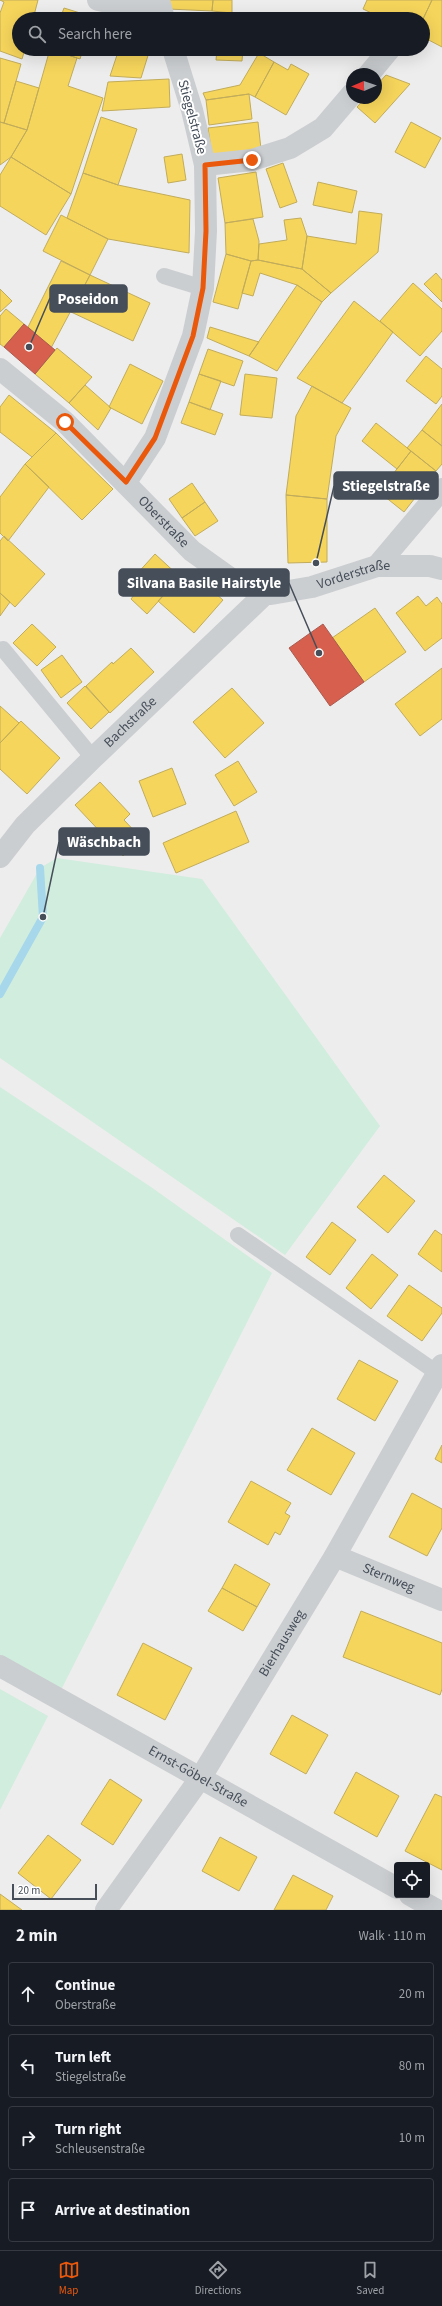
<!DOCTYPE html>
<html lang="en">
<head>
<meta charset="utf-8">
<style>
  :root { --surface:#171b24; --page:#20242c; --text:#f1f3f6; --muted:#9ea1a6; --line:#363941; --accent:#ea580c }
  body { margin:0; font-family:"Source Sans 3",sans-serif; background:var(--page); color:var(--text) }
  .controls { position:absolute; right:12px; bottom:12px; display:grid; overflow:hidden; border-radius:4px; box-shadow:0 4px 16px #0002 }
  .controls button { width:36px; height:36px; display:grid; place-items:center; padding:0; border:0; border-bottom:1px solid var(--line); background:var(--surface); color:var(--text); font:20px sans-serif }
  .compass { position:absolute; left:346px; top:68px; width:36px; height:36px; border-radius:50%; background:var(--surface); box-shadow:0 4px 16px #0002; rotate:268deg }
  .scale { position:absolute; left:12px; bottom:10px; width:85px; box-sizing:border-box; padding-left:4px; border:2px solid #454e59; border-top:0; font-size:11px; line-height:14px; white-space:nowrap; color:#454e59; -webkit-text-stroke:3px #fff; paint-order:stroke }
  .stop { position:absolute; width:12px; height:12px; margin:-9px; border:3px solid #ea580c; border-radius:50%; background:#fff }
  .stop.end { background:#ea580c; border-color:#fff; box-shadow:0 1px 4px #0008 }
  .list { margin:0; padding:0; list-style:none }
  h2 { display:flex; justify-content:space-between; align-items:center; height:52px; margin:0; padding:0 16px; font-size:17px }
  h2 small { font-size:13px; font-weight:400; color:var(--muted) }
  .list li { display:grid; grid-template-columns:26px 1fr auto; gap:12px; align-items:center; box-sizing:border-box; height:64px; margin:0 8px 8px; padding:0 8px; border:1px solid var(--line); border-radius:4px }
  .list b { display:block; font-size:15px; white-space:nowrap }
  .list p { margin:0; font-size:13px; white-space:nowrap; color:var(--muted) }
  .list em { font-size:13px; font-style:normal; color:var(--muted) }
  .icon { flex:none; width:22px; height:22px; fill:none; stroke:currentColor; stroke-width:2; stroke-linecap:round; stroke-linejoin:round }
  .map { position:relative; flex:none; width:442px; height:1910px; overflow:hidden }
  .search { position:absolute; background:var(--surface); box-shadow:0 4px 16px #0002; left:12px; right:12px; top:12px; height:44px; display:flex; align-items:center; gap:10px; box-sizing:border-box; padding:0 14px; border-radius:22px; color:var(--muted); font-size:15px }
  .sheet { height:340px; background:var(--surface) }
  nav { display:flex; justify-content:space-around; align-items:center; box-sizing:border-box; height:56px; border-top:1px solid var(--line); background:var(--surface); font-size:11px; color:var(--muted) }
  nav a { display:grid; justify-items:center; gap:2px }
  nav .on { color:var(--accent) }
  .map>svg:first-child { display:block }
  .green { fill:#d1edde }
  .homes { fill:#f6d55c; stroke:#c1ac5b }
  .shops { fill:#d6604d; stroke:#aa5b51 }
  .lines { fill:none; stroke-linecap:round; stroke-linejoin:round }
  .stream { stroke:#a6d7eb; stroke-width:8 }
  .service { stroke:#cbced1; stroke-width:16 }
  .minor { stroke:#cbced1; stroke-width:22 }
  .tertiary { stroke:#cbced1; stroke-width:22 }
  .route { stroke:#ea580c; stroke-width:5 }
  .labels { text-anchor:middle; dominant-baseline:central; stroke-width:4; stroke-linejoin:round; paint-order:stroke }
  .street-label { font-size:14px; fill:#454e59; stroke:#fff }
  .leader { fill:none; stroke:#454e59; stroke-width:1.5 }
  .callout-dot { fill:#454e59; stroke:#fff; stroke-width:1.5 }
  .callout { fill:#454e59; stroke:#454e59; stroke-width:1.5 }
  .callout-label { font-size:15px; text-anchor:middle; font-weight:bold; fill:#fff }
</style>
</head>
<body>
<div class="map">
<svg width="442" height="1910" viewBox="0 0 442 1910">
  <rect width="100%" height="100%" fill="#eeeded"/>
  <!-- green -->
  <path class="green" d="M57,858L202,879L380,1126L285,1255L0,1058V938L40,868Z
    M0,1087L151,1187L272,1273L61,1690L0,1656Z
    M0,1689L48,1716L0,1810Z"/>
  <!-- homes -->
  <path class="homes" d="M0,0H38L33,19H19V49H25L22,59L0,51V13L4,2Z
    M169,0H213L212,11L168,9Z
    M213,0H232V13L212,11Z
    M367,0H432L423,19H384L363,9Z
    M432,0H442V47L423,37V19Z
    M64,8L93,17V19H60Z
    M187,15L231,19H187Z
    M50,49L77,58L68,86L103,98L71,194L11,157L27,130Z
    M50,49H83L80,59Z
    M119,49H150L141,78L110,76Z
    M229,49H243L242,61L216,60L217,50L229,51Z
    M259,53L274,62L255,97L249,94L206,100L203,93L240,85Z
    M0,58L21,64L4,123L0,122Z
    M274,62L288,70L291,64L309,74L286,115L255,97Z
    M386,75L410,84L375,123L357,107L365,98H376V86Z
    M169,79L170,107L102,111L108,82Z
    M16,81L39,88L27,130L4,123Z
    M249,94L252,119L209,125L206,100Z
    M101,117L137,129L118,185L83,173Z
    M0,122L27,130L11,157L0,165Z
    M258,122L261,149L212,155L208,128Z
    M411,122L441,138L425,168L395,152Z
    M182,154L186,180L168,183L164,157Z
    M11,157L71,194L46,235L0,206V175Z
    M283,163L297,202L280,208L266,169Z
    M256,172L263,217L225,223L218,178Z
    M83,173L118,185L190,200L189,253L108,239L67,218Z
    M318,182L357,191L352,213L313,205Z
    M359,211L382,214L378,252L331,293L302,269L307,236L356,244Z
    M61,215L108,239L90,275L43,251Z
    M301,218L307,236L302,269L258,260L259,244L287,240L284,220Z
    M253,219L259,241L258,260L251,261L226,254L225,223Z
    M226,254L251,261L238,309L213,302Z
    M258,260L302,269L331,293L322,302L297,285L260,273L253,296L242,293L251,261Z
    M61,261L90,275L51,348L28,327Z
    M436,273L442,280V302L424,284Z
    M90,275L150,303L133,341L71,312Z
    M413,283L442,309V331L420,356L380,321Z
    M297,285L322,302L277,371L249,356Z
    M0,289L12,301L0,312Z
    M354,301L393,332L342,403L297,378Z
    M6,309L24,324L4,347L0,344V316Z
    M210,327L259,342L249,356L207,338Z
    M57,348L92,377L69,403L35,374Z
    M208,349L243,361L234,386L199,374Z
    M426,356L442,369V396L436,404L406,381Z
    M130,364L163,381L142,424L109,407Z
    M199,374L221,381L210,410L189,402Z
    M245,374L277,378L272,418L240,415Z
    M85,385L111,408L98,430L69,403Z
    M312,386L351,408L336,436L327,499L286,495L296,416Z
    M9,395L56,433L32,457L0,432V407Z
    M189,402L223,414L215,435L181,423Z
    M442,404V446L422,430Z
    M376,423L411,451L397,469L362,441Z
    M422,430L442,446V464L436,471L407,448Z
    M56,433L113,489L82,520L25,464Z
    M411,451L436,471L404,512L379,492Z
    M25,464L49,487L8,541L0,533V497Z
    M192,483L205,502L182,518L169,499Z
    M286,495L327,499V562L288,563Z
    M205,502L218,521L195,536L182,518Z
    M4,536L45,574L15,607L0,593V541Z
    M155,554L180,577L147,614L131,599L134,595L125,587Z
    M187,569L223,600L194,633L158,601Z
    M0,593L10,602L0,616Z
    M418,596L426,606L437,597L442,604V638L425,651L396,613Z
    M375,608L406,652L364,682L332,638Z
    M32,624L56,647L37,666L13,643Z
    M131,648L154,672L110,713L86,686L112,662L113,664Z
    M62,655L82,682L61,698L41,670Z
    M442,668V719L420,736L395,704Z
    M85,686L109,712L91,729L67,703Z
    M232,688L264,723L225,758L193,722Z
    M0,706L19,723L0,743Z
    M21,721L60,758L27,794L0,769V743Z
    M238,761L257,792L234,806L215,775Z
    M172,768L186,804L153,817L139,781Z
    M100,782L130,814L124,820L141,838L123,856L75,805Z
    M236,811L249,842L176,873L163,843Z
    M384,1175L415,1201L388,1233L357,1207Z
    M332,1222L356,1240L330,1275L306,1257Z
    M435,1230L442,1235V1272L418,1254Z
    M372,1254L398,1275L371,1309L346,1288Z
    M409,1285L442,1308V1313L422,1341L387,1316Z
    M359,1360L398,1381L375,1421L337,1399Z
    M312,1428L355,1453L331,1495L287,1470Z
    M442,1445V1463L435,1459Z
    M251,1481L291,1503L285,1513L290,1516L280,1535L275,1532L268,1545L228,1522Z
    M412,1493L442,1509V1528L427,1556L389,1537Z
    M235,1564L270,1584L257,1607L222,1588Z
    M222,1588L257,1607L243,1631L208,1611Z
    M361,1611L442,1643V1689L440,1695L343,1657Z
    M143,1643L192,1668L165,1720L117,1695Z
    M292,1715L328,1735L306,1774L270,1754Z
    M356,1772L399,1796L377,1837L334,1813Z
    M110,1779L142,1800L113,1845L81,1824Z
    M435,1794L442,1797V1870L405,1851Z
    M48,1835L81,1860L51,1899L18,1873Z
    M220,1837L257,1857L239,1891L202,1871Z
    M293,1875L333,1896L326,1910H274Z
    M0,1894L22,1910H0Z"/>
  <!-- shops -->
  <path class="shops" d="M24,324L55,350L35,374L4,347Z
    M323,624L364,682L330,706L289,648Z"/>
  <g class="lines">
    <!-- stream -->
    <path class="stream" d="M0,994L43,917L40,868"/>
    <!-- service -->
    <path class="service" d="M164,276L203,288
      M3,649L93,758
      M238,1235L436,1372"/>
    <!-- minor -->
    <g class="minor">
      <path d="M98,0L162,13"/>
      <path d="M369,74L389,50"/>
      <path d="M205,165L252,160L290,148L323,128L352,94"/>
      <path d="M377,566L442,489"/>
      <path id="s1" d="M335,1556L442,1600"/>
      <path id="s2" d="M0,1666L397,1888"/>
      <path d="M410,1895L437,1910"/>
      <path id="s3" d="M106,1910L201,1777L335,1556L442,1365"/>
    </g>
    <!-- tertiary -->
    <g class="tertiary">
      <path d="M159,0L164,19"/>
      <path id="s4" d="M0,369L65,422L192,551L234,581L271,594L312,587L377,566H430L442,569"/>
      <path d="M126,482L155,438L193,336L203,288L206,231L205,165L192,110L173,49"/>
      <path id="s5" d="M0,857L25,825L93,758L266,593"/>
    </g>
  </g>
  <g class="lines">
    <!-- route -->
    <path class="route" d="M65,422L126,482L155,438L193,336L203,288L206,231L205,165L252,160"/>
  </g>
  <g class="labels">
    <!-- street labels -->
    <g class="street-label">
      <text transform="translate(192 117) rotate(75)">Stiegelstraße</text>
      <text stroke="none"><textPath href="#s4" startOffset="224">Oberstraße</textPath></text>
      <text stroke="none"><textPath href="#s4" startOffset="441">Vorderstraße</textPath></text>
      <text stroke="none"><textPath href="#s5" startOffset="188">Bachstraße</textPath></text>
      <text stroke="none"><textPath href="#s1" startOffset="58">Sternweg</textPath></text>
      <text stroke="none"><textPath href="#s3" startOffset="320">Bierhausweg</textPath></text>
      <text stroke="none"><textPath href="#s2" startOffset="227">Ernst-Göbel-Straße</textPath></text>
    </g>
  </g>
  <!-- callouts -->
  <path class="leader" d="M29 347L50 298M316 563L334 486M319 653L289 583M43 917L59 842"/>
  <g class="callout-dot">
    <circle cx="29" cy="347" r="4"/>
    <circle cx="316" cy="563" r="4"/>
    <circle cx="319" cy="653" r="4"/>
    <circle cx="43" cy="917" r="4"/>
  </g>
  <g class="callout">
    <rect x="50" y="285" width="77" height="27" rx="4"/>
    <rect x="334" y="472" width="104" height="27" rx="4"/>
    <rect x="119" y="569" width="170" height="27" rx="4"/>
    <rect x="59" y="828" width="90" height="27" rx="4"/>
  </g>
  <g class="callout-label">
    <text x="88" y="304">Poseidon</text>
    <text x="386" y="491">Stiegelstraße</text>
    <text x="204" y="588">Silvana Basile Hairstyle</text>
    <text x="104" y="847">Wäschbach</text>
  </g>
</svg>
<div class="controls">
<button><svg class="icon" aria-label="locate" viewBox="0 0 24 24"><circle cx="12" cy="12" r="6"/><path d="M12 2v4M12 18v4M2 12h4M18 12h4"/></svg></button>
</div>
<svg class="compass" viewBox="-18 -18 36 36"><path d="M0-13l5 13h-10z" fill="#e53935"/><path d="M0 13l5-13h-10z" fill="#9ea1a6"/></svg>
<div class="scale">20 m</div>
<div class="stop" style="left:65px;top:422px"></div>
<div class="stop end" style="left:252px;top:160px"></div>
<div class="search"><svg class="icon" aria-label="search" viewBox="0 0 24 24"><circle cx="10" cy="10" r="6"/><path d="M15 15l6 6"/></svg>Search here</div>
</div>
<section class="sheet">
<h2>2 min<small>Walk · 110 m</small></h2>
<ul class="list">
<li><svg class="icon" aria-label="ahead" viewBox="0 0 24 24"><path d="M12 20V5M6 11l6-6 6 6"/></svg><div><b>Continue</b><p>Oberstraße</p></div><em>20 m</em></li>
<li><svg class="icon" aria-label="left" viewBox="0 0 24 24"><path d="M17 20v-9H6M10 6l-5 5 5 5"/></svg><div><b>Turn left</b><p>Stiegelstraße</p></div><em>80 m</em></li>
<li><svg class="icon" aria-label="right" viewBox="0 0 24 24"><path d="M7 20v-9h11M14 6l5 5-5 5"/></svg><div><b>Turn right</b><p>Schleusenstraße</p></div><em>10 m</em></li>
<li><svg class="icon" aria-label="arrive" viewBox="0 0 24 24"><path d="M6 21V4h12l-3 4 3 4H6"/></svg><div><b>Arrive at destination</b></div></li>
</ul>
</section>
<nav>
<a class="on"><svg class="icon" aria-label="map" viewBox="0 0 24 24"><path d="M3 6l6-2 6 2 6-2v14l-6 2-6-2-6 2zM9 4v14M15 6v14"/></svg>Map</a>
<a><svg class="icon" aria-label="directions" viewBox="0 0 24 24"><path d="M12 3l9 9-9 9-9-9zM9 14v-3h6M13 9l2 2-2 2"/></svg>Directions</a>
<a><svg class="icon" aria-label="saved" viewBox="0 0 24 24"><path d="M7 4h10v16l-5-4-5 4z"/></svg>Saved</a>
</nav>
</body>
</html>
